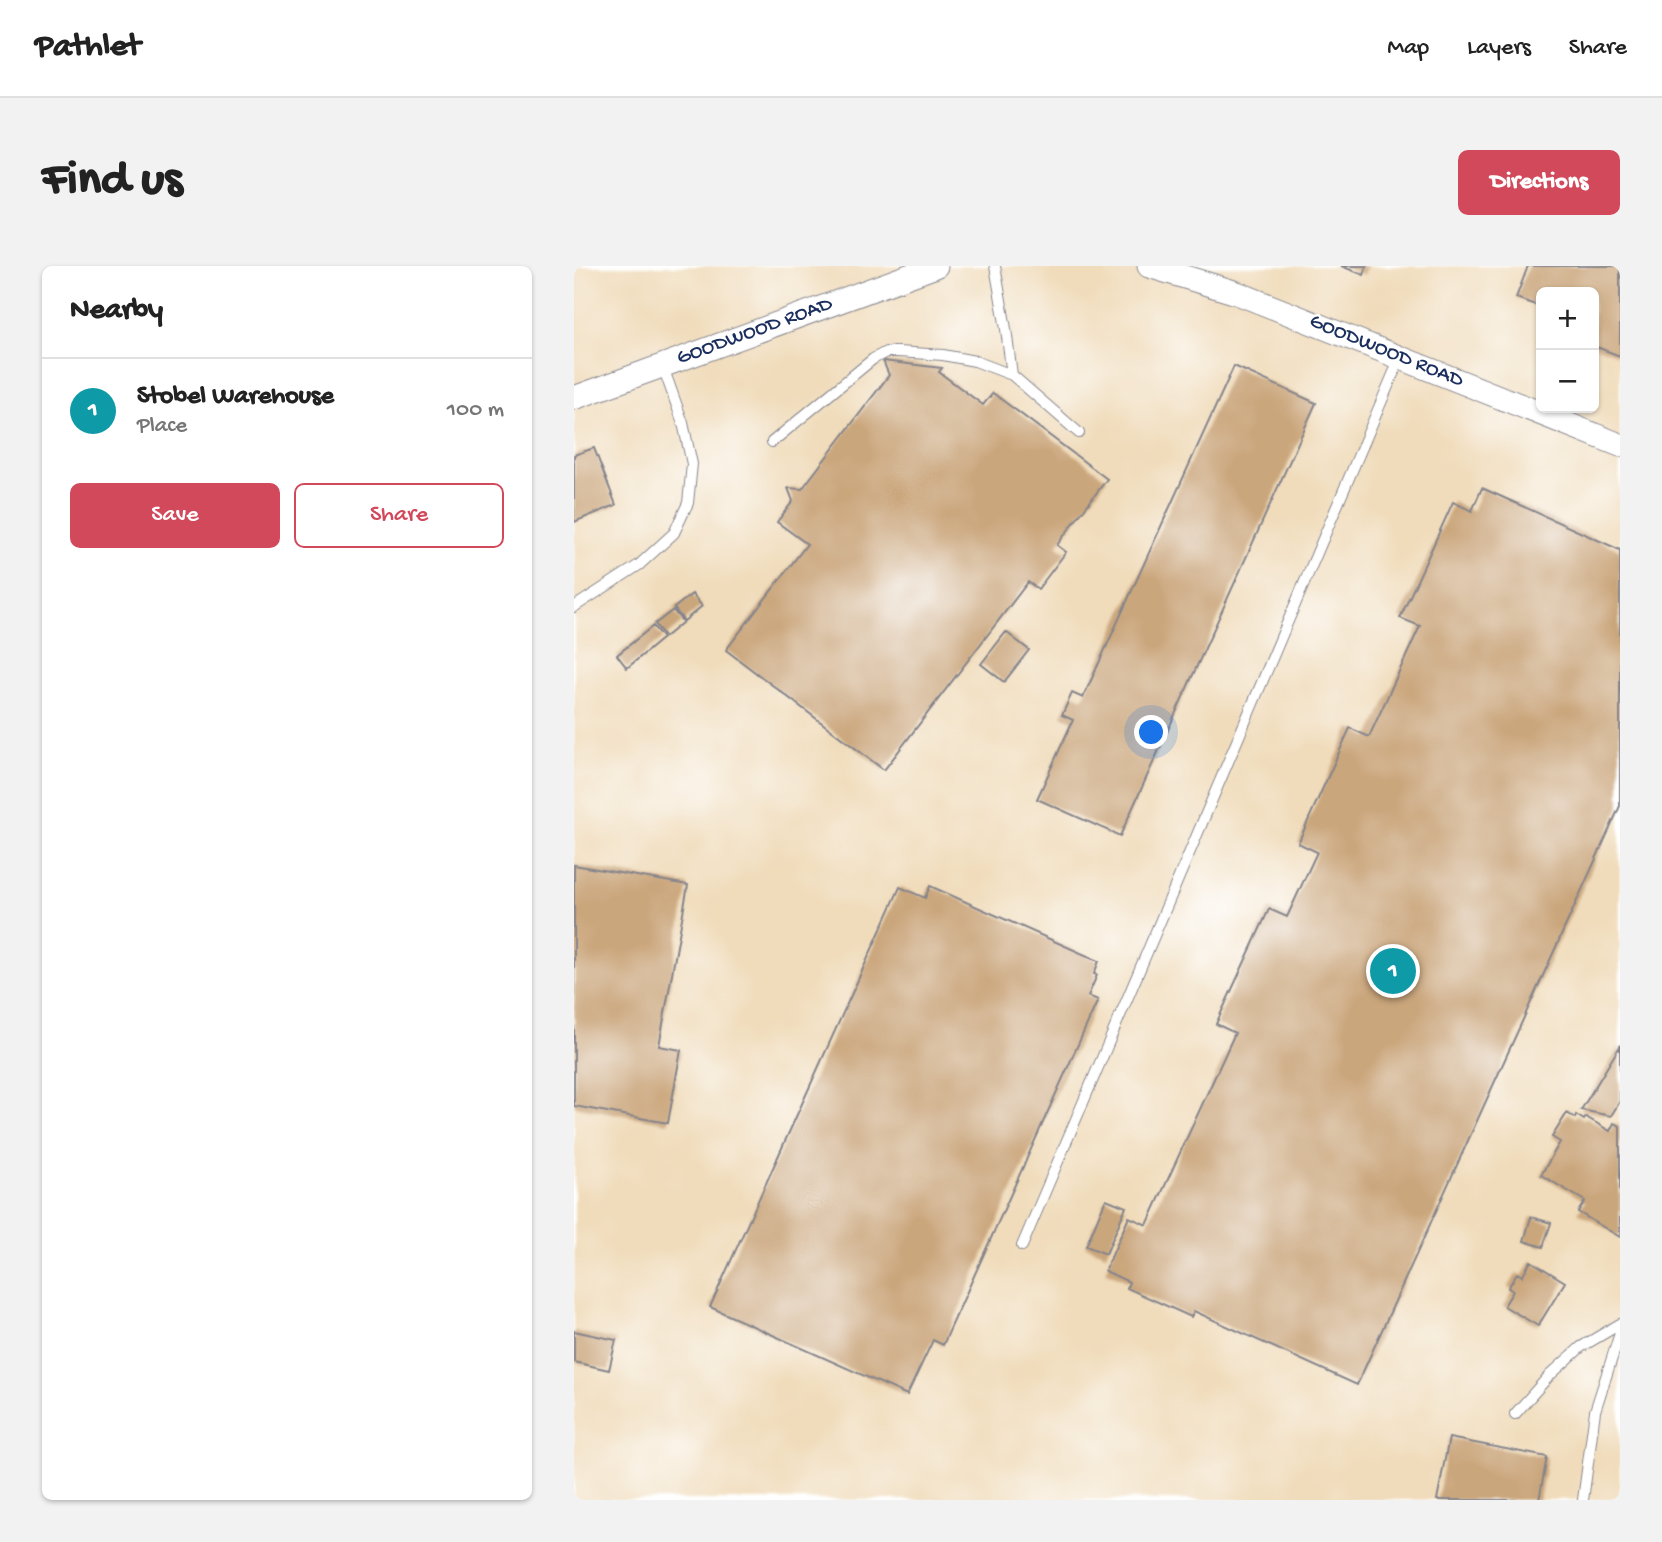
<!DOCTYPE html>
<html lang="en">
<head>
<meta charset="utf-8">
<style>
  :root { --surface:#fff; --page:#f2f2f2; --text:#222; --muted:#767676; --line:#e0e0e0; --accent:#d1495b }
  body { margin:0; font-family:"Gochi Hand",sans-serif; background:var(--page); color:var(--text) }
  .controls { position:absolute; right:21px; top:21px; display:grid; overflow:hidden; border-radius:10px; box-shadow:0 2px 5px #0004 }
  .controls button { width:63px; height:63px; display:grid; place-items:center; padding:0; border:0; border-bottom:2px solid var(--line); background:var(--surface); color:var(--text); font:35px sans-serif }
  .you { position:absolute; left:578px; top:467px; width:24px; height:24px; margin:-18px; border:5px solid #fff; border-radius:50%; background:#1a73e8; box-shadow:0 0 0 10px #1a73e833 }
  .badge { display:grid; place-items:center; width:46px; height:46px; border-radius:50%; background:var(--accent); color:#fff; font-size:23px; font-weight:700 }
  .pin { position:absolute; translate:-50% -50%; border:4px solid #fff; box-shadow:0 2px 7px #0006 }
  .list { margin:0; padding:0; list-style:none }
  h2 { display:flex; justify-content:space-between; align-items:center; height:91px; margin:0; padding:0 28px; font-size:30px }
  h2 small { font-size:23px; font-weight:400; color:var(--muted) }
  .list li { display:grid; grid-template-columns:46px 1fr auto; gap:21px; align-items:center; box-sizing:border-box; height:105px; padding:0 28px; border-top:2px solid var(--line) }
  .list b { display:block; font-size:26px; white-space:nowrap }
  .list p { margin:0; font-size:23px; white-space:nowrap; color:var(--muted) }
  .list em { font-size:23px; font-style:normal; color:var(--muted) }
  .actions { display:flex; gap:14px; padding:21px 28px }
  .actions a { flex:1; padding:16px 0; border:2px solid var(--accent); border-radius:10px; text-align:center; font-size:24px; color:var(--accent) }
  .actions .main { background:var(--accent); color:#fff }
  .map { position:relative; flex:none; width:1046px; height:1234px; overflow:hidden; border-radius:10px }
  header { display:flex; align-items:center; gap:42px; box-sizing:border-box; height:98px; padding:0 35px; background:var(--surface); border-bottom:2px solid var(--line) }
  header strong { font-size:33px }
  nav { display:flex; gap:38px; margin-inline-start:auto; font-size:24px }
  .intro { display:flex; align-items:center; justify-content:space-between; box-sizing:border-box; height:168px; padding:0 42px }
  h1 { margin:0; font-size:49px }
  .button { padding:18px 32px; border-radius:10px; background:var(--accent); color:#fff; font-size:24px; font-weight:700 }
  main { display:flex; gap:42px; padding:0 42px }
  aside { flex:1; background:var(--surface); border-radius:10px; box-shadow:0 2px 5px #0004 }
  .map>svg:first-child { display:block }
  .building { fill:#caa67b }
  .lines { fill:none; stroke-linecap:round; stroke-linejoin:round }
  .service-casing { stroke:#86858c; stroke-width:12 }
  .tertiary-casing { stroke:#86858c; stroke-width:25 }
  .service { stroke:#fff; stroke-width:10 }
  .tertiary { stroke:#fff; stroke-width:23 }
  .labels { text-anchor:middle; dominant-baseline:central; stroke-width:5; stroke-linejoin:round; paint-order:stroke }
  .street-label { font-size:21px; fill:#1b2f5e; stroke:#fff }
</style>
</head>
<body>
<header>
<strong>Pathlet</strong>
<nav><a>Map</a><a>Layers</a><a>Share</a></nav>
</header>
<div class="intro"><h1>Find us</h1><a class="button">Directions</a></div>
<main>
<aside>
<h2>Nearby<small></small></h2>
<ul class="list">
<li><span class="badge" style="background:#0f9aa8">1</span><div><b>Stobel Warehouse</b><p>Place</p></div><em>100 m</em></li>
</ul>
<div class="actions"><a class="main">Save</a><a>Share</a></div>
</aside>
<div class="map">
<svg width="1046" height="1234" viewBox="0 0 1046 1234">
  <rect width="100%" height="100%" fill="#fff"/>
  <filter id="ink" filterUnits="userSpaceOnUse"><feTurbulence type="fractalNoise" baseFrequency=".0143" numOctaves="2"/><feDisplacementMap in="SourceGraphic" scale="14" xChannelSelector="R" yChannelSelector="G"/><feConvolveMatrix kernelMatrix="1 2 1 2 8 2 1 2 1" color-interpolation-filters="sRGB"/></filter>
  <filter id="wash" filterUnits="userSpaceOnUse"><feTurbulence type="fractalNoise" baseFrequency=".00686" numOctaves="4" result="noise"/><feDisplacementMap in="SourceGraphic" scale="28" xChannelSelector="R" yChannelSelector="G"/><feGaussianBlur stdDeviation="1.57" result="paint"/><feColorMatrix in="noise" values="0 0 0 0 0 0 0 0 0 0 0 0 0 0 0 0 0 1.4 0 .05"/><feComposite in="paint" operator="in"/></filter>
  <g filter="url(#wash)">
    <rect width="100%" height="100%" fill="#f0dbba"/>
    <g id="blocks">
      <!-- building -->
      <path class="building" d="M767,0H793L790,9Z
        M954,0H1046V90L1020,80V26H967V41L942,32Z
        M309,95L368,102L365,106L409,139L419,127L533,213L483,279L492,286L464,323L454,316L310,504L152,384L233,278L203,256L219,235L214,222L228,223L315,109Z
        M660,100L742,137L546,570L463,533L499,454L488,449L498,427L509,432Z
        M20,182L42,239L0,256V189Z
        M908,222L1046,284V540L783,1119L620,1045L617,1051L553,1022L555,1016L531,1005L555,951L573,959L661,767L642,758L695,643L713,651L743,586L724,577L776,462L795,471L846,360L826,352L879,236L898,245Z
        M118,328L128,340L110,355L100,342Z
        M99,344L109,356L91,371L81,358Z
        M79,360L89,372L53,402L43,389Z
        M432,366L455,384L430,416L407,398Z
        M0,599L114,619L85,780L107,784L94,857L0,840Z
        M356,620L525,695L520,708L523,709L514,730L524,734L369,1079L359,1074L333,1129L136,1041L326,621L351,632Z
        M1046,780V835L1037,850L1007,844Z
        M993,847L1001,852L1002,849L1010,854L1012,851L1036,865L1040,857L1046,860V971L1004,946L1011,935L967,909L986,876L978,871Z
        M532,933L552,941L532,988L512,980Z
        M957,951L977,957L969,981L950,975Z
        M957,995L991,1016L964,1060L930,1040L939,1025L934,1022L943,1007L948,1010Z
        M0,1065L42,1074L35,1104L0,1096Z
        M875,1172L973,1191L965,1234H863Z"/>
    </g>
  </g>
  <g filter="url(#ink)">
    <use href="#blocks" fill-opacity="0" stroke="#86858c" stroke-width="2"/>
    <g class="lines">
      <!-- service casing -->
      <g class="service-casing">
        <path id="service" d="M421,0L432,63L438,109
          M198,176L299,93L312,86H324L369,89L401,95L438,109L505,167
          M0,341L65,299L100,267L114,237L118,198L109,157L89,101
          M448,980L826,92
          M941,1148L975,1110L1007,1081L1046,1058
          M1009,1234L1021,1145L1046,1067"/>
      </g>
      <!-- tertiary casing -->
      <g class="tertiary-casing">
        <path id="tertiary" d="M575,0L663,27L1046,179
          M0,132L362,0"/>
      </g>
      <!-- service -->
      <use href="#service" class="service"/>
      <!-- tertiary -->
      <use href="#tertiary" class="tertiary"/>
    </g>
  </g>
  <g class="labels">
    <!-- street labels -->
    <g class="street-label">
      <text transform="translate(181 66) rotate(-20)">GOODWOOD ROAD</text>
      <text transform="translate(812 86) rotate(22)">GOODWOOD ROAD</text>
    </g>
  </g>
</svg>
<div class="controls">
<button>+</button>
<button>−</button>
</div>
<div class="you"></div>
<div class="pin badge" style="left:819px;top:705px;background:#0f9aa8">1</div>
</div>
</main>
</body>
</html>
